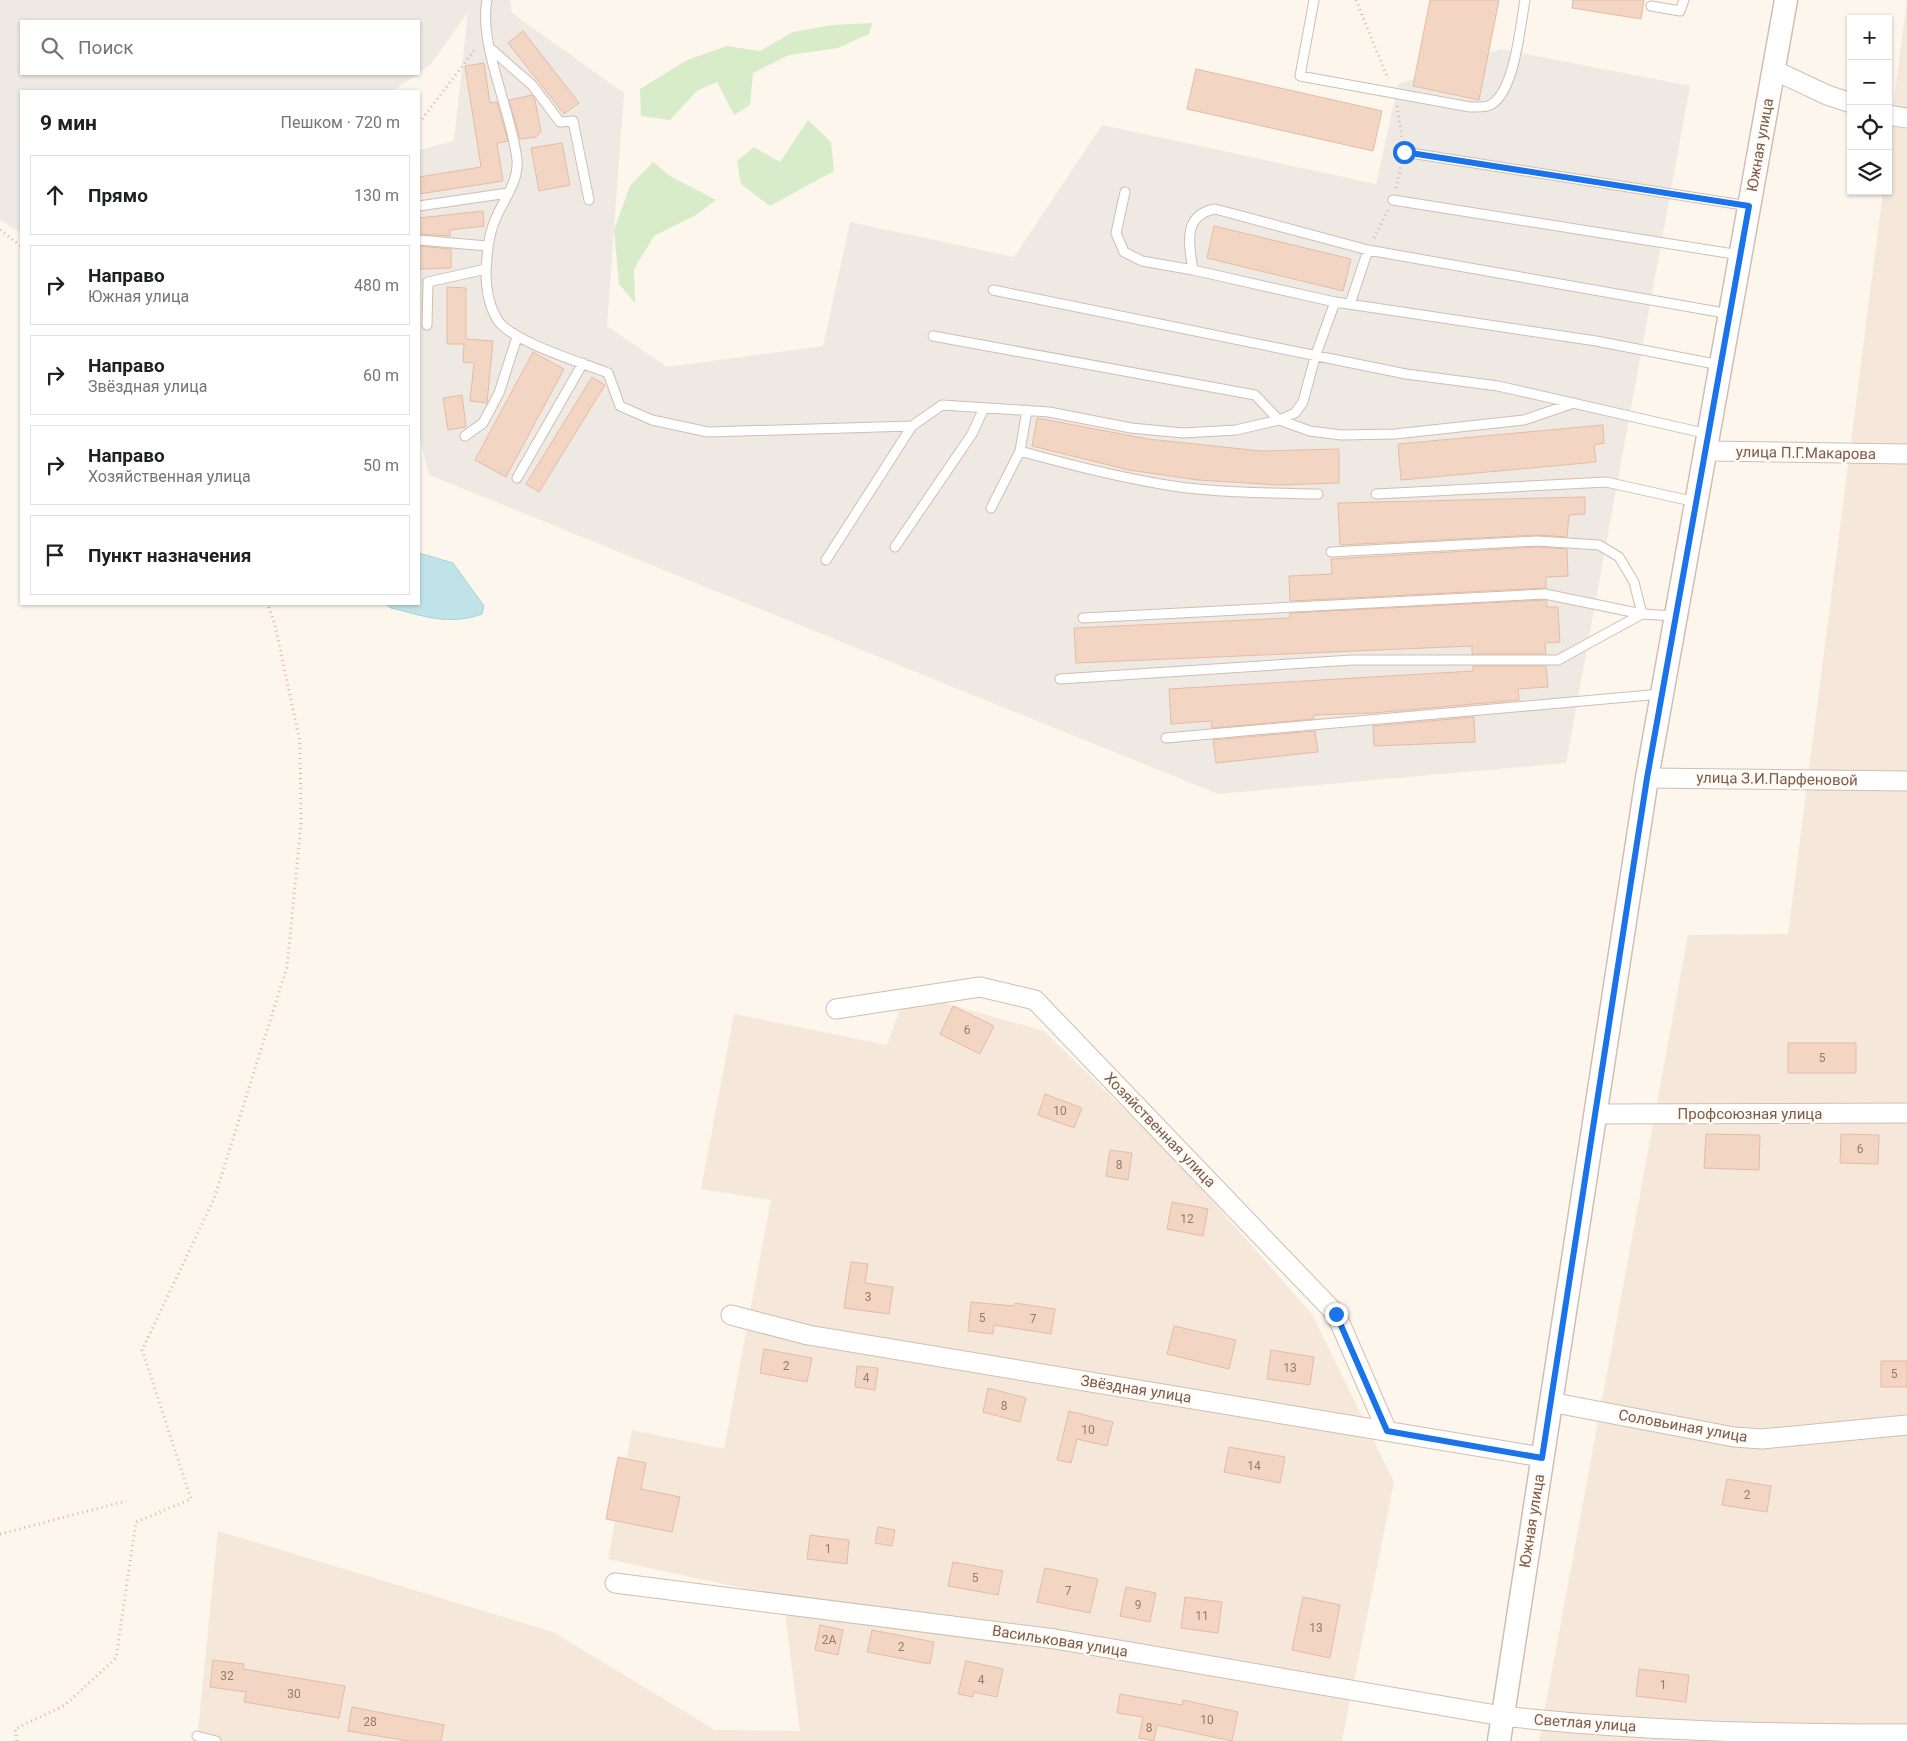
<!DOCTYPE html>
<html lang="ru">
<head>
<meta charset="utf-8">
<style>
  :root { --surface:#fff; --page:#f6f6f6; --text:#202124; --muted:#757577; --line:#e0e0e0 }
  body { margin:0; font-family:Roboto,sans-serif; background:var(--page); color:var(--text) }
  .controls { position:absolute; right:15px; top:15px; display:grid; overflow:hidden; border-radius:0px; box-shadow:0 1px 4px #0004 }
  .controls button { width:45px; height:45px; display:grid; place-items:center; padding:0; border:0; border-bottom:1px solid var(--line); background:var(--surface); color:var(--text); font:25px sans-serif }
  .stop { position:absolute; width:15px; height:15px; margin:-11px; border:4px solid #1a73e8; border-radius:50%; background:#fff }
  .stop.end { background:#1a73e8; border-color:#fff; box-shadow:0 1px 5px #0008 }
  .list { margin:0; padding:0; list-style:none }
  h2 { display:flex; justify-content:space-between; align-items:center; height:65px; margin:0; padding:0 20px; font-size:21px }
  h2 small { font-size:16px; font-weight:400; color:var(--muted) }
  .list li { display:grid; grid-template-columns:32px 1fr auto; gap:15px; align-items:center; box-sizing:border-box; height:80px; margin:0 10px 10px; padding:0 10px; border:1px solid var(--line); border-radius:0px }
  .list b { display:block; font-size:19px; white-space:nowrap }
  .list p { margin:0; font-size:16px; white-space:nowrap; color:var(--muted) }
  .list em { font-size:16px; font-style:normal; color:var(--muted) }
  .icon { flex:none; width:28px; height:28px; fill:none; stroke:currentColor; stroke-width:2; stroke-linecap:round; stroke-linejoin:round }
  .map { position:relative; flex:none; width:1907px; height:1741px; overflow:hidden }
  .search { position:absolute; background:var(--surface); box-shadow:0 1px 4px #0004; left:20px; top:20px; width:400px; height:55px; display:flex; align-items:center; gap:12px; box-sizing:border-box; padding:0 18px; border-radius:0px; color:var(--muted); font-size:19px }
  .panel { position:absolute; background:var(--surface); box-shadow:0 1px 4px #0004; left:20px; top:90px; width:400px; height:515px; border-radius:0px }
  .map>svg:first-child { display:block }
  .residential { fill:#f5e8da }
  .industrial { fill:#efe9e4 }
  .green { fill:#d8ecc9 }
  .water { fill:#bfe3e8; stroke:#a5d3da }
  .building { fill:#f3d5c3; stroke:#e6bba3 }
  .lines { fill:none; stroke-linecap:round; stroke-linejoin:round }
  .service-casing { stroke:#d1beb0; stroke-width:11 }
  .minor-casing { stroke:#d1beb0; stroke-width:21 }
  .tertiary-casing { stroke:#d1beb0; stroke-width:25 }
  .path { stroke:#d9b8a5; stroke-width:3; stroke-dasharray:1 4; stroke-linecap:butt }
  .service { stroke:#fff; stroke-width:9 }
  .minor { stroke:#fff; stroke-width:19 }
  .tertiary { stroke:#fff; stroke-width:22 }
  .route { stroke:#1a73e8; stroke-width:6 }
  .labels { text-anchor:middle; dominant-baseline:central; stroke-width:5; stroke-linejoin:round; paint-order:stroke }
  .number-label { font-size:12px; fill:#987a6a }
  .street-label { font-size:15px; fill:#7a5c4d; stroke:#fffaf3 }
</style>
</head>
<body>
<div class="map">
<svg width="1907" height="1741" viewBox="0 0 1907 1741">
  <rect width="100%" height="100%" fill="#fdf6ec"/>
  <!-- residential -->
  <path class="residential" d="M1907,0V1741H1539L1688,935L1788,934L1883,191H1888V146Z
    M906,992L1044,1031L1175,1159L1312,1314L1394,1482L1342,1741H197L218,1531L553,1632L715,1730L800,1731L783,1597L608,1559L632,1430L724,1449L771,1200L701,1189L734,1014L887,1045Z"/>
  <!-- industrial -->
  <path class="industrial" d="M0,0H510L512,13L624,93L607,326L667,367L823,346L850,222L1014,257L1102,125L1376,184L1398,84L1501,49L1690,86L1566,763L1218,794L429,475L419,435V150L454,141L468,12L431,64L419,73V21H21V74H417L393,91H21V233L0,220Z"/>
  <!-- green -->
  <path class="green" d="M872,23L869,34L838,48L789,55L753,73L750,105L734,115L717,82L697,91L670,120L641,116L640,89L687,60L727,46L760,51L793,32L832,25Z
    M808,120L831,142L834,171L770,206L741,184L737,161L754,147L780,162Z
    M653,162L670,176L716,200L696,215L654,236L634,269L635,303L619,284L614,230L630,186Z"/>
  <!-- water -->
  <path class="water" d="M419,553L453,563L484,606L482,614C449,626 424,616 391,608L386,604H419Z"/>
  <!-- building -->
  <path class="building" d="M1430,0H1499L1479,100L1413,86Z
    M1573,0H1644L1641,19L1572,8Z
    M523,31L579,103L564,114L508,43Z
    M484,63L490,103L497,102L508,141L497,143L503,181L419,194V177L481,167L465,66Z
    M1196,69L1382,111L1373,151L1187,109Z
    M532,95L535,100L541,132L536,137L520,139L509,100Z
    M562,143L570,185L539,191L531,148Z
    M483,211L484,226L450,230V236L419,234V218Z
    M1214,226L1351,259L1343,291L1207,258Z
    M419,246L451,249V268L419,269Z
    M447,287L466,288V339L493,341L487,403L470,401L474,363L463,362L464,344H447Z
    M533,352L564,369L506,477L475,460Z
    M592,377L605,385L539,492L526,484Z
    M462,395L466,427L448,430L443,398Z
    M1037,418L1148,439L1261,451L1339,449V483L1279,485L1198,480L1129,470L1032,446Z
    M1603,425L1604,443L1594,445L1596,462L1401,480L1398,444Z
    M1585,497V514L1569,515L1567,537L1537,535L1340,545L1338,503Z
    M1537,547L1567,549L1568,576L1546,577V588L1290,601L1289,576L1332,574L1331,559Z
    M1545,600L1547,601V607H1558L1560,642L1545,643L1546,654H1472V646L1076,663L1074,628L1290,618V613Z
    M1473,666H1546L1548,687L1518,689L1519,700L1373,713L1314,715V719L1212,728L1211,721L1171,724L1169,689L1473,671Z
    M1474,717L1475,742L1374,746L1373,726Z
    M1315,731L1318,752L1216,763L1213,740Z
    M953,1006L994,1026L980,1054L940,1034Z
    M1788,1043H1856V1073H1788Z
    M1045,1094L1082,1108L1074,1128L1038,1115Z
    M1706,1134L1760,1135L1759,1170L1704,1168Z
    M1841,1134L1879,1135L1878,1164L1840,1163Z
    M1110,1150L1132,1153L1128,1180L1106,1176Z
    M1172,1202L1208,1209L1203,1236L1167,1229Z
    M851,1262L868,1264L865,1283L893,1287L889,1314L844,1308Z
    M971,1302L1014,1306L1015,1303L1055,1309L1051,1334L994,1325L993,1334L968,1331Z
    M1174,1326L1236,1340L1229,1369L1167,1354Z
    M764,1349L812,1358L807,1382L760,1373Z
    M1271,1350L1314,1357L1310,1385L1267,1379Z
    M1881,1361H1907V1387H1881Z
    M857,1366L878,1368L875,1390L855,1387Z
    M988,1388L1026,1398L1020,1422L983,1412Z
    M1069,1411L1113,1422L1107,1446L1077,1439L1071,1463L1057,1460Z
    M1229,1447L1285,1457L1280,1483L1224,1472Z
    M618,1457L646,1463L641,1489L680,1497L672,1532L606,1519Z
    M1727,1479L1771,1486L1767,1512L1722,1505Z
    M878,1527L895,1530L892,1546L875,1543Z
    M810,1535L849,1540L847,1564L807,1559Z
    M953,1562L1003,1571L998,1595L948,1586Z
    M1045,1568L1098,1579L1090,1613L1037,1602Z
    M1126,1587L1156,1593L1150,1622L1120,1616Z
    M1185,1597L1222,1602L1218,1633L1181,1628Z
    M1303,1597L1340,1605L1330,1658L1292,1650Z
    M820,1625L843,1630L838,1655L815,1650Z
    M872,1630L934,1642L930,1664L867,1652Z
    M213,1660L244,1664L243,1669L345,1686L339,1718L244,1702L246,1692L210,1687Z
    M966,1661L1003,1669L997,1697L974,1692L973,1697L958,1694Z
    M1639,1669L1689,1675L1686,1702L1636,1696Z
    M1120,1694L1182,1705L1183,1700L1238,1712L1232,1741L1157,1725L1154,1741L1139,1738L1143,1717L1117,1713Z
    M352,1707L444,1725L441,1741H408L348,1731Z"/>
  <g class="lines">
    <!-- service casing -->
    <g class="service-casing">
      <path id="service" d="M487,0C478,44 512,112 517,160C519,182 503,200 495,220C488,237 487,254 486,272C486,289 488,304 497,319C509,341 583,363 608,373L620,406L652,420L708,432L912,426L942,405L1049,412L1131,428L1183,433L1236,430L1279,420L1295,413L1303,402L1315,357L1335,302
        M1314,0L1300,76L1470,107C1476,107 1487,108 1492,104C1515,89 1520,27 1525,0
        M1651,6L1680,11L1684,0
        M491,49L532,85L560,122L573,121L589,200
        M1404,152L1749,206
        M1125,192L1116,233L1124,252L1142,261L1193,270L1335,302L1596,341L1720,365
        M1393,200L1740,255
        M419,206L508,193
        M419,240L487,246
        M1193,270C1189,245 1182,215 1215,209L1368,250
        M993,290L1406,374L1498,386L1708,434
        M1350,304L1368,250L1730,314
        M427,325L428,282L486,269
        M933,336L1255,395L1279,420L1310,431L1341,435L1395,434L1524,420L1574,403
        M465,436L483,423L499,393L517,337
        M1020,451C1070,465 1121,478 1173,486C1220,493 1269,493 1318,494
        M517,478L583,363
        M1376,494L1606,482L1696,502
        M991,508L1020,451L1027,410
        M895,547L972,434L984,408
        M826,560L912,426
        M1083,618L1545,594L1642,614L1675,616
        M1060,679L1352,660H1558L1642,614L1634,582L1619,557L1599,545L1537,541L1331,552
        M1166,738L1661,694
        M197,1736L216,1741"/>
    </g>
    <!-- minor casing -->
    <g class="minor-casing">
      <path id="minor" d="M1774,70L1827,95L1851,103
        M1888,115L1907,118
        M1705,451L1907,454
        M1647,778L1907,781
        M836,1009L980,987L1035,1000L1336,1314L1387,1431
        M1594,1114L1907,1113
        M731,1315L808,1335L1542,1457
        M1550,1402L1734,1437L1762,1439L1907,1425
        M615,1583L1055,1639L1502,1716C1637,1731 1772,1734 1907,1734"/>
    </g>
    <!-- tertiary casing -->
    <g class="tertiary-casing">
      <path id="tertiary" d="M1499,1741L1647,778L1786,0"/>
    </g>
    <!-- path -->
    <path class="path" d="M1356,0L1388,79
      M1397,106L1402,139
      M419,123L476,48
      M1396,188L1402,162
      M0,230L21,246
      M1374,238L1388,210
      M0,1534L126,1501
      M17,1741L15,1729L65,1705L116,1658L136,1522L191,1499L142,1350L214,1199L287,967L301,824L300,742L275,625L268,604"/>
    <!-- service -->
    <use href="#service" class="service"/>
    <!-- minor -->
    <use href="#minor" class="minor"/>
    <!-- tertiary -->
    <use href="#tertiary" class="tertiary"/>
  </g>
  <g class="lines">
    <!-- route -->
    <path class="route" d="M1336,1314L1387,1431L1542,1458L1647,778L1749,206L1404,152"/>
  </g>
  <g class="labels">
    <!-- number labels -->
    <g class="number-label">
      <text x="967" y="1030">6</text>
      <text x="1822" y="1058">5</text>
      <text x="1060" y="1111">10</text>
      <text x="1860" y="1149">6</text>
      <text x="1119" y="1165">8</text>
      <text x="1187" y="1219">12</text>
      <text x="868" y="1297">3</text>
      <text x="982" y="1318">5</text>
      <text x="1033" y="1319">7</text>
      <text x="786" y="1366">2</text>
      <text x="1290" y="1368">13</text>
      <text x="1894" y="1374">5</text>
      <text x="866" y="1378">4</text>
      <text x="1004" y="1406">8</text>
      <text x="1088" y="1430">10</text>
      <text x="1254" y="1466">14</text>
      <text x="1747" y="1495">2</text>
      <text x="828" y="1549">1</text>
      <text x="975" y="1578">5</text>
      <text x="1068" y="1591">7</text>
      <text x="1138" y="1605">9</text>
      <text x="1202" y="1616">11</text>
      <text x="1316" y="1628">13</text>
      <text x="829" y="1640">2А</text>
      <text x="901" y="1647">2</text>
      <text x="227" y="1676">32</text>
      <text x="981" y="1680">4</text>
      <text x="1663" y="1685">1</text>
      <text x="294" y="1694">30</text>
      <text x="1207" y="1720">10</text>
      <text x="370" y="1722">28</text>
      <text x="1149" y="1728">8</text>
    </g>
    <!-- street labels -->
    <g class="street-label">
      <text transform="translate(1760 145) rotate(-80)">Южная улица</text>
      <text transform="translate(1806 453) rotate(1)">улица П.Г.Макарова</text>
      <text transform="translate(1777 779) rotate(1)">улица З.И.Парфеновой</text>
      <text x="1750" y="1114">Профсоюзная улица</text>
      <text transform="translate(1160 1130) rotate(46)">Хозяйственная улица</text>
      <text transform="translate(1136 1389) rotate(9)">Звёздная улица</text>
      <text transform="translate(1683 1426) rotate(10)">Соловьиная улица</text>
      <text transform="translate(1532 1521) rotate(-81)">Южная улица</text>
      <text transform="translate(1060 1641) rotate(9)">Васильковая улица</text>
      <text transform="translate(1585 1723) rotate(4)">Светлая улица</text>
    </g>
  </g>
</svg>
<div class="controls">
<button>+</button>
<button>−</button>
<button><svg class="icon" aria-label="locate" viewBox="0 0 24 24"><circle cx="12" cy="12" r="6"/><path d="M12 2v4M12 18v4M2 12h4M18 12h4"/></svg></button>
<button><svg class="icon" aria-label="layers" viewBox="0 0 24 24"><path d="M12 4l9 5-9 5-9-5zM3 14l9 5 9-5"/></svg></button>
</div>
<div class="stop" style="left:1404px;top:152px"></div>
<div class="stop end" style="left:1336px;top:1314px"></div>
<div class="search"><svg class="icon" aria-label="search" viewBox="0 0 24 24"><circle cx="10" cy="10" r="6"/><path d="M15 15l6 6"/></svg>Поиск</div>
<section class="panel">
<h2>9 мин<small>Пешком · 720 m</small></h2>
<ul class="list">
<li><svg class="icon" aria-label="ahead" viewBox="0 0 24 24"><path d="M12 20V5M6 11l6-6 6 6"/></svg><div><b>Прямо</b></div><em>130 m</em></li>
<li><svg class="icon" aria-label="right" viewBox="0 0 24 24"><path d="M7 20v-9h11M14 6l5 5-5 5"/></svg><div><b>Направо</b><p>Южная улица</p></div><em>480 m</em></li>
<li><svg class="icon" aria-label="right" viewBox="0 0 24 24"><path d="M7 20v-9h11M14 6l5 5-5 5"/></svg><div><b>Направо</b><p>Звёздная улица</p></div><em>60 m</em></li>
<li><svg class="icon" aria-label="right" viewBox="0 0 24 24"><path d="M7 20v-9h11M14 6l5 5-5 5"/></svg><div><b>Направо</b><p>Хозяйственная улица</p></div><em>50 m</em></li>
<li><svg class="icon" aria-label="arrive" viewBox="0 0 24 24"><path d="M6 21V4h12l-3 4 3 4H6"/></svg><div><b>Пункт назначения</b></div></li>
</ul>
</section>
</div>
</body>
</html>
